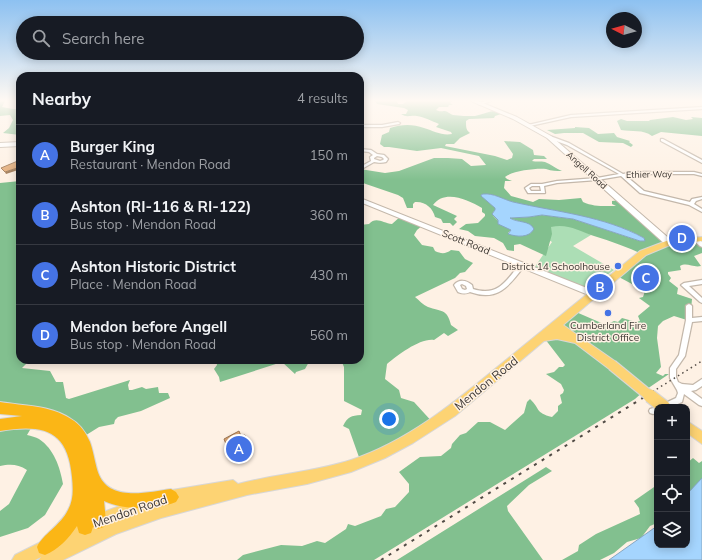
<!DOCTYPE html>
<html lang="en">
<head>
<meta charset="utf-8">
<style>
  :root { --surface:#171b24; --page:#20242c; --text:#f1f3f6; --muted:#9ea1a6; --line:#363941; --accent:#4573e5 }
  body { margin:0; font-family:Mulish,sans-serif; background:var(--page); color:var(--text) }
  .controls { position:absolute; right:12px; bottom:12px; display:grid; overflow:hidden; border-radius:8px; box-shadow:0 2px 10px #0003 }
  .controls button { width:36px; height:36px; display:grid; place-items:center; padding:0; border:0; border-bottom:1px solid var(--line); background:var(--surface); color:var(--text); font:20px sans-serif }
  .compass { position:absolute; left:606px; top:12px; width:36px; height:36px; border-radius:50%; background:var(--surface); box-shadow:0 2px 10px #0003; rotate:276deg }
  .you { position:absolute; left:389px; top:419px; width:14px; height:14px; margin:-10px; border:3px solid #fff; border-radius:50%; background:#1a73e8; box-shadow:0 0 0 6px #1a73e833 }
  .badge { display:grid; place-items:center; width:26px; height:26px; border-radius:50%; background:var(--accent); color:#fff; font-size:13px; font-weight:700 }
  .pin { position:absolute; translate:-50% -50%; border:2px solid #fff; box-shadow:0 1px 4px #0006 }
  .list { margin:0; padding:0; list-style:none }
  h2 { display:flex; justify-content:space-between; align-items:center; height:52px; margin:0; padding:0 16px; font-size:17px }
  h2 small { font-size:13px; font-weight:400; color:var(--muted) }
  .list li { display:grid; grid-template-columns:26px 1fr auto; gap:12px; align-items:center; box-sizing:border-box; height:60px; padding:0 16px; border-top:1px solid var(--line) }
  .list b { display:block; font-size:15px; white-space:nowrap }
  .list p { margin:0; font-size:13px; white-space:nowrap; color:var(--muted) }
  .list em { font-size:13px; font-style:normal; color:var(--muted) }
  .icon { flex:none; width:22px; height:22px; fill:none; stroke:currentColor; stroke-width:2; stroke-linecap:round; stroke-linejoin:round }
  .map { position:relative; flex:none; width:702px; height:560px; overflow:hidden }
  .search { position:absolute; background:var(--surface); box-shadow:0 2px 10px #0003; left:16px; top:16px; width:348px; height:44px; display:flex; align-items:center; gap:10px; box-sizing:border-box; padding:0 14px; border-radius:22px; color:var(--muted); font-size:15px }
  .panel { position:absolute; background:var(--surface); box-shadow:0 2px 10px #0003; left:16px; top:72px; width:348px; height:292px; border-radius:12px }
  .map>svg:first-child { display:block }
  .green { fill:#acdeb5 }
  .forest { fill:#82c08f; fill-rule:evenodd }
  .water { fill:#a5d5fe; stroke:#86a6c1 }
  .lines { fill:none; stroke-linecap:round; stroke-linejoin:round }
  .street-casing { stroke:#c4b8ab; stroke-width:2.5 }
  .secondary-casing { stroke:#c4b8ab; stroke-width:2 }
  .primary-casing { stroke:#d8d7d6; stroke-width:2 }
  .highway-casing { stroke:#d8d7d6; stroke-width:2 }
  .street { fill:#fff; fill-rule:evenodd }
  .secondary { fill:#fff; fill-rule:evenodd }
  .primary { fill:#fdd373; fill-rule:evenodd }
  .highway { fill:#fbb616; fill-rule:evenodd }
  .rail-far1 { stroke:#524c46; stroke-width:1.5; stroke-dasharray:1.5 3.5; stroke-linecap:butt }
  .rail { stroke:#524c46; stroke-width:2; stroke-dasharray:3 6; stroke-linecap:butt }
  .primary-bridge-far1-casing { stroke:#d8d7d6; stroke-width:12; stroke-linecap:butt }
  .primary-bridge-casing { stroke:#d8d7d6; stroke-width:15; stroke-linecap:butt }
  .primary-bridge-far1 { stroke:#fdd373; stroke-width:10 }
  .primary-bridge { stroke:#fdd373; stroke-width:13 }
  .shaded-wall { fill:#9f7853 }
  .building { fill:#e3ab77; stroke:#9f7853 }
  .poi-dot { fill:#4573e5; stroke:#fef1e4; stroke-width:1.5 }
  .labels { text-anchor:middle; dominant-baseline:central; stroke-width:3; stroke-linejoin:round; paint-order:stroke }
  .far-street-label { font-size:9px; fill:#3d3833; stroke:#fef1e4 }
  .street-label { font-size:10px; fill:#3d3833; stroke:#fef1e4 }
  .poi-label { font-size:10px; fill:#3d3833; stroke:#fef1e4; text-anchor:end }
  .near-street-label { font-size:12px; fill:#3d3833; stroke:#fef1e4 }
</style>
</head>
<body>
<div class="map">
<svg width="702" height="560" viewBox="0 0 702 560">
  <rect width="100%" height="100%" fill="#fef1e4"/>
  <!-- green -->
  <path class="green" d="M562,220L591,235L573,246L614,270L588,289L534,268L552,242L539,234Z"/>
  <!-- forest -->
  <path class="forest" d="M0,101H5L2,107L13,109H20V135L3,133L9,128L13,120L10,115L0,116Z
    M375,101H397L398,104H403L407,101H452L450,103L453,105H449L448,107H439L436,110C440,112 441,111 445,111C447,111 450,114 453,115C460,116 468,116 475,116C486,114 493,108 504,113L495,116L494,118L469,119L466,121C466,127 466,130 470,133L460,138L454,144H446L445,146L495,156L507,160L512,158L513,154L504,141L520,142L533,150L534,155L544,156L547,159H534L532,161C536,162 541,161 545,162C551,164 556,169 562,171C556,171 552,171 546,169C536,168 512,171 505,177L507,179L512,181H505L504,188L511,196L533,202L539,199L559,200L581,198L583,202C594,207 604,206 616,206L612,204V201L621,200L668,243L698,240L702,244V253L694,256L701,266C693,268 687,262 680,266L681,270L668,272V274L671,278L669,281L678,288L677,294L692,299L690,321L674,316L663,321L658,326L657,338L661,367L656,373L663,376L665,374H669L644,391L635,399L374,560H237L243,555L281,545L302,546L317,541L325,543L346,529L348,524L355,526L381,516L386,509L395,507L409,492V484L399,472L420,457L441,456L451,448L452,444L460,435L466,433L478,422H490L505,430L524,413L527,402L530,399C540,408 535,413 552,417L558,411V406L562,403L560,395L563,393L564,390L561,384L546,374L554,372L559,367H563L565,365L545,339L561,324L576,312L606,325L614,321L618,322L622,318L636,322L640,321L638,316L650,306L639,298L643,297L645,291L617,276L644,255C627,247 611,241 594,236C579,231 567,223 551,227L552,234L546,256L520,244L514,245V251L507,250L503,243L494,238L475,236L468,231L459,229L466,224L478,223L485,216V214L482,212V208C468,200 445,189 433,205L457,216L454,219L457,222L453,226L450,223H443L441,219L435,217C433,208 425,201 415,202L413,204V208H407L403,198L398,195L360,182V169L385,173L399,171L434,158H448L462,159L471,166L486,165L479,156L441,148L417,151L389,147H384L380,144L382,135L389,132L390,128C402,124 413,124 424,128C434,131 442,136 452,134L451,132L436,127L439,124C432,121 424,117 417,116C410,115 407,118 401,114H406L408,110L404,108L377,104ZM483,194C494,193 502,199 513,202C556,213 605,216 644,238L640,241L573,219L542,215L529,217L509,218L521,222L531,233L519,236L508,233L511,230C503,225 497,221 492,214L495,210V208L481,195Z
    M673,117L686,120L693,119L691,117L702,118V136L661,132L652,136C643,129 632,132 621,130L617,121L621,119L627,121H649L650,120Z
    M575,127L589,128L598,134L614,133L617,137L630,141L629,142L633,145L631,147L623,143L599,142L583,133H564L555,134L547,130L575,128Z
    M20,181V360H30L22,368L50,371L56,382H63L66,398L69,399L130,380L128,385L129,390H132L142,387L146,389L158,387L159,393H168L170,398L141,411L118,417L115,420L114,424L99,427L83,437L0,408V183Z
    M401,216L423,225L417,230L414,235L422,245L433,247L435,251C441,254 446,254 451,250L459,251L465,259L473,263L465,272L460,273L455,278L415,297C419,300 423,305 428,307C441,312 447,308 451,325L458,330L448,336L444,333L434,340C420,338 398,355 387,364L385,379L399,390L401,398L414,402L435,425L360,460L349,429L343,426C348,416 351,416 361,415L362,410L344,401V367L341,360H360V225L369,224C376,216 383,223 392,224Z
    M216,360H310L305,369L296,372L295,374L282,362L220,382L219,377L214,369L217,365Z
    M34,423L27,435C31,436 36,437 39,439C54,449 60,467 63,484L45,515L28,528L0,537V511L9,504L27,470C18,464 10,464 0,466V425Z
    M693,458L699,463L702,461V488L687,500V463Z
    M546,467L552,471L529,485L507,506L508,511L543,560H397Z
    M657,485V523L650,526L641,538L627,542L614,553L600,560H562L578,551L579,545L596,534L640,514L639,508L634,501Z"/>
  <!-- water -->
  <path class="water" d="M483,194C494,193 502,199 513,202C557,212 604,216 644,238L645,241H640L573,219L542,215L529,217L510,218C517,223 530,220 534,229C529,238 517,237 508,234L511,230L498,224V220L492,214L495,210V208L481,196V195Z
    M702,478V560H609L657,526V545H687V494Z"/>
  <g class="lines">
    <!-- street casing -->
    <g class="street-casing">
      <path id="street" d="M485,101H491L480,105L478,104Z
        M702,107V109L571,117L530,126L528,125L571,115Z
        M398,122L400,123L399,124L382,127H360V125H382Z
        M548,136H550L569,143L623,174L634,172H694L702,174V176L694,174H634L626,176L644,191L690,202L692,199L702,197V199L696,201L694,204L702,209V212L689,205L640,193L621,176L597,180L557,183L544,186L545,193H528L525,188L531,184H542L557,181L597,178L619,174L567,145L548,138ZM532,186H540L541,191H531L529,188Z
        M661,139H663L702,160V163L661,141Z
        M360,149L371,150L377,154L384,155L388,159L386,162C382,163 379,163 374,162L360,170V167L371,161L370,157L373,155L369,152L360,151ZM377,156L382,157L384,159L383,160L380,161L374,159V158Z
        M693,238H697L702,242V247L700,246L693,240Z
        M522,263L525,265C509,286 498,302 470,292C466,294 463,294 458,292L454,285C459,279 466,280 472,285L473,289C498,297 506,281 520,264ZM462,284L466,286L467,289L465,290L462,289L460,285Z
        M702,280V284L689,286L702,298V303L700,302L681,285L684,283Z
        M689,304L691,305L692,306V318L702,317V321L692,322L685,356L676,369V377L678,382L682,384L693,385L702,379V386L696,390L691,391L702,399V406L699,405L684,394L682,402L671,407H660L661,405L676,398L678,393L677,390L670,378V368L679,355L686,320V306L687,305Z
        M657,407V413L653,414L650,413L649,411L650,409Z"/>
    </g>
    <!-- secondary casing -->
    <g class="secondary-casing">
      <path id="secondary" d="M471,101H478L517,117L551,136L672,241L673,243L672,245H666L547,138L513,119Z
        M20,142V146L0,147V143Z
        M360,198L597,292L598,294L594,297L591,296L360,202Z"/>
    </g>
    <!-- primary casing -->
    <g class="primary-casing">
      <path id="primary" d="M702,237V241L670,245L646,255L563,325L616,362L617,365L616,368L612,369L608,368L575,343L557,339L544,341L455,416L413,443L385,458L351,472L307,484L247,495L161,518L116,534L63,560H39L41,557L35,560H12L15,555L49,538L53,539L55,534L98,514L144,497L149,499L151,504L149,508L163,504L159,498L161,493L166,491L233,480L238,484C275,474 314,472 351,460C412,440 462,396 511,356C554,321 597,286 640,251L669,240ZM56,545L60,546L55,548Z
        M687,421L702,431V444L687,433Z"/>
    </g>
    <!-- highway casing -->
    <g class="highway-casing">
      <path id="highway" d="M0,402C24,406 50,405 71,419C80,424 86,433 90,442C94,453 95,465 99,475C111,502 148,492 171,489L176,492L179,497L176,502C154,511 125,510 104,501L106,521L104,527L98,529L93,527L91,533L85,535L79,533L77,526C69,538 58,550 45,555L39,553L37,547C42,535 61,525 68,510C74,499 73,488 72,477C68,429 42,424 0,431V419L22,416L0,414Z"/>
    </g>
    <!-- street -->
    <use href="#street" class="street"/>
    <!-- secondary -->
    <use href="#secondary" class="secondary"/>
    <!-- primary -->
    <use href="#primary" class="primary"/>
    <!-- highway -->
    <use href="#highway" class="highway"/>
    <!-- rail-far1 -->
    <path class="rail-far1" d="M644,397L702,361"/>
    <!-- rail -->
    <path class="rail" d="M381,560L646,396"/>
    <!-- primary-bridge-far1 casing -->
    <g class="primary-bridge-far1-casing">
      <path id="primary-bridge-far1" d="M612,365L651,397"/>
    </g>
    <!-- primary-bridge casing -->
    <g class="primary-bridge-casing">
      <path id="primary-bridge" d="M650,396L664,407"/>
    </g>
    <!-- primary-bridge-far1 -->
    <use href="#primary-bridge-far1" class="primary-bridge-far1"/>
    <!-- primary-bridge -->
    <use href="#primary-bridge" class="primary-bridge"/>
  </g>
  <!-- shaded-wall -->
  <path class="shaded-wall" d="M17,168L18,170L6,174L5,172Z
    M250,445L252,452L233,461L230,454Z"/>
  <!-- building -->
  <path class="building" d="M20,160V170L17,168L5,172L1,168Z
    M239,431L241,436L245,435L250,445L230,454L224,439Z"/>
  <!-- sky -->
  <linearGradient id="sky" x2="0" y2="1"><stop stop-color="#8dc1f1"/><stop offset="0.56" stop-color="#fff9f3"/><stop offset="1" stop-color="#fff9f3" stop-opacity="0"/></linearGradient>
  <rect width="702" height="180" fill="url(#sky)"/>
  <!-- markers -->
  <g class="poi-dot">
    <circle cx="618" cy="266" r="4"/>
    <circle cx="608" cy="313" r="4"/>
  </g>
  <g class="labels">
    <!-- far-street labels -->
    <g class="far-street-label">
      <text transform="translate(587 170) rotate(42)">Angell Road</text>
      <text transform="translate(649 174) rotate(-1)">Ethier Way</text>
    </g>
    <!-- street labels -->
    <g class="street-label">
      <text transform="translate(466 242) rotate(22)">Scott Road</text>
    </g>
    <!-- poi labels -->
    <g class="poi-label">
      <text x="610" y="266">District 14 Schoolhouse</text>
      <text x="608" y="325" text-anchor="middle">Cumberland Fire<tspan x="608" dy="12">District Office</tspan></text>
    </g>
    <!-- near-street labels -->
    <g class="near-street-label">
      <text transform="translate(486 383) rotate(-39)">Mendon Road</text>
      <text transform="translate(130 511) rotate(-19)">Mendon Road</text>
    </g>
  </g>
</svg>
<div class="controls">
<button>+</button>
<button>−</button>
<button><svg class="icon" aria-label="locate" viewBox="0 0 24 24"><circle cx="12" cy="12" r="6"/><path d="M12 2v4M12 18v4M2 12h4M18 12h4"/></svg></button>
<button><svg class="icon" aria-label="layers" viewBox="0 0 24 24"><path d="M12 4l9 5-9 5-9-5zM3 14l9 5 9-5"/></svg></button>
</div>
<svg class="compass" viewBox="-18 -18 36 36"><path d="M0-13l5 13h-10z" fill="#e53935"/><path d="M0 13l5-13h-10z" fill="#9ea1a6"/></svg>
<div class="you"></div>
<div class="pin badge" style="left:239px;top:449px">A</div>
<div class="pin badge" style="left:600px;top:287px">B</div>
<div class="pin badge" style="left:646px;top:278px">C</div>
<div class="pin badge" style="left:682px;top:238px">D</div>
<div class="search"><svg class="icon" aria-label="search" viewBox="0 0 24 24"><circle cx="10" cy="10" r="6"/><path d="M15 15l6 6"/></svg>Search here</div>
<section class="panel">
<h2>Nearby<small>4 results</small></h2>
<ul class="list">
<li><span class="badge">A</span><div><b>Burger King</b><p>Restaurant · Mendon Road</p></div><em>150 m</em></li>
<li><span class="badge">B</span><div><b>Ashton (RI-116 &amp; RI-122)</b><p>Bus stop · Mendon Road</p></div><em>360 m</em></li>
<li><span class="badge">C</span><div><b>Ashton Historic District</b><p>Place · Mendon Road</p></div><em>430 m</em></li>
<li><span class="badge">D</span><div><b>Mendon before Angell</b><p>Bus stop · Mendon Road</p></div><em>560 m</em></li>
</ul>
</section>
</div>
</body>
</html>
